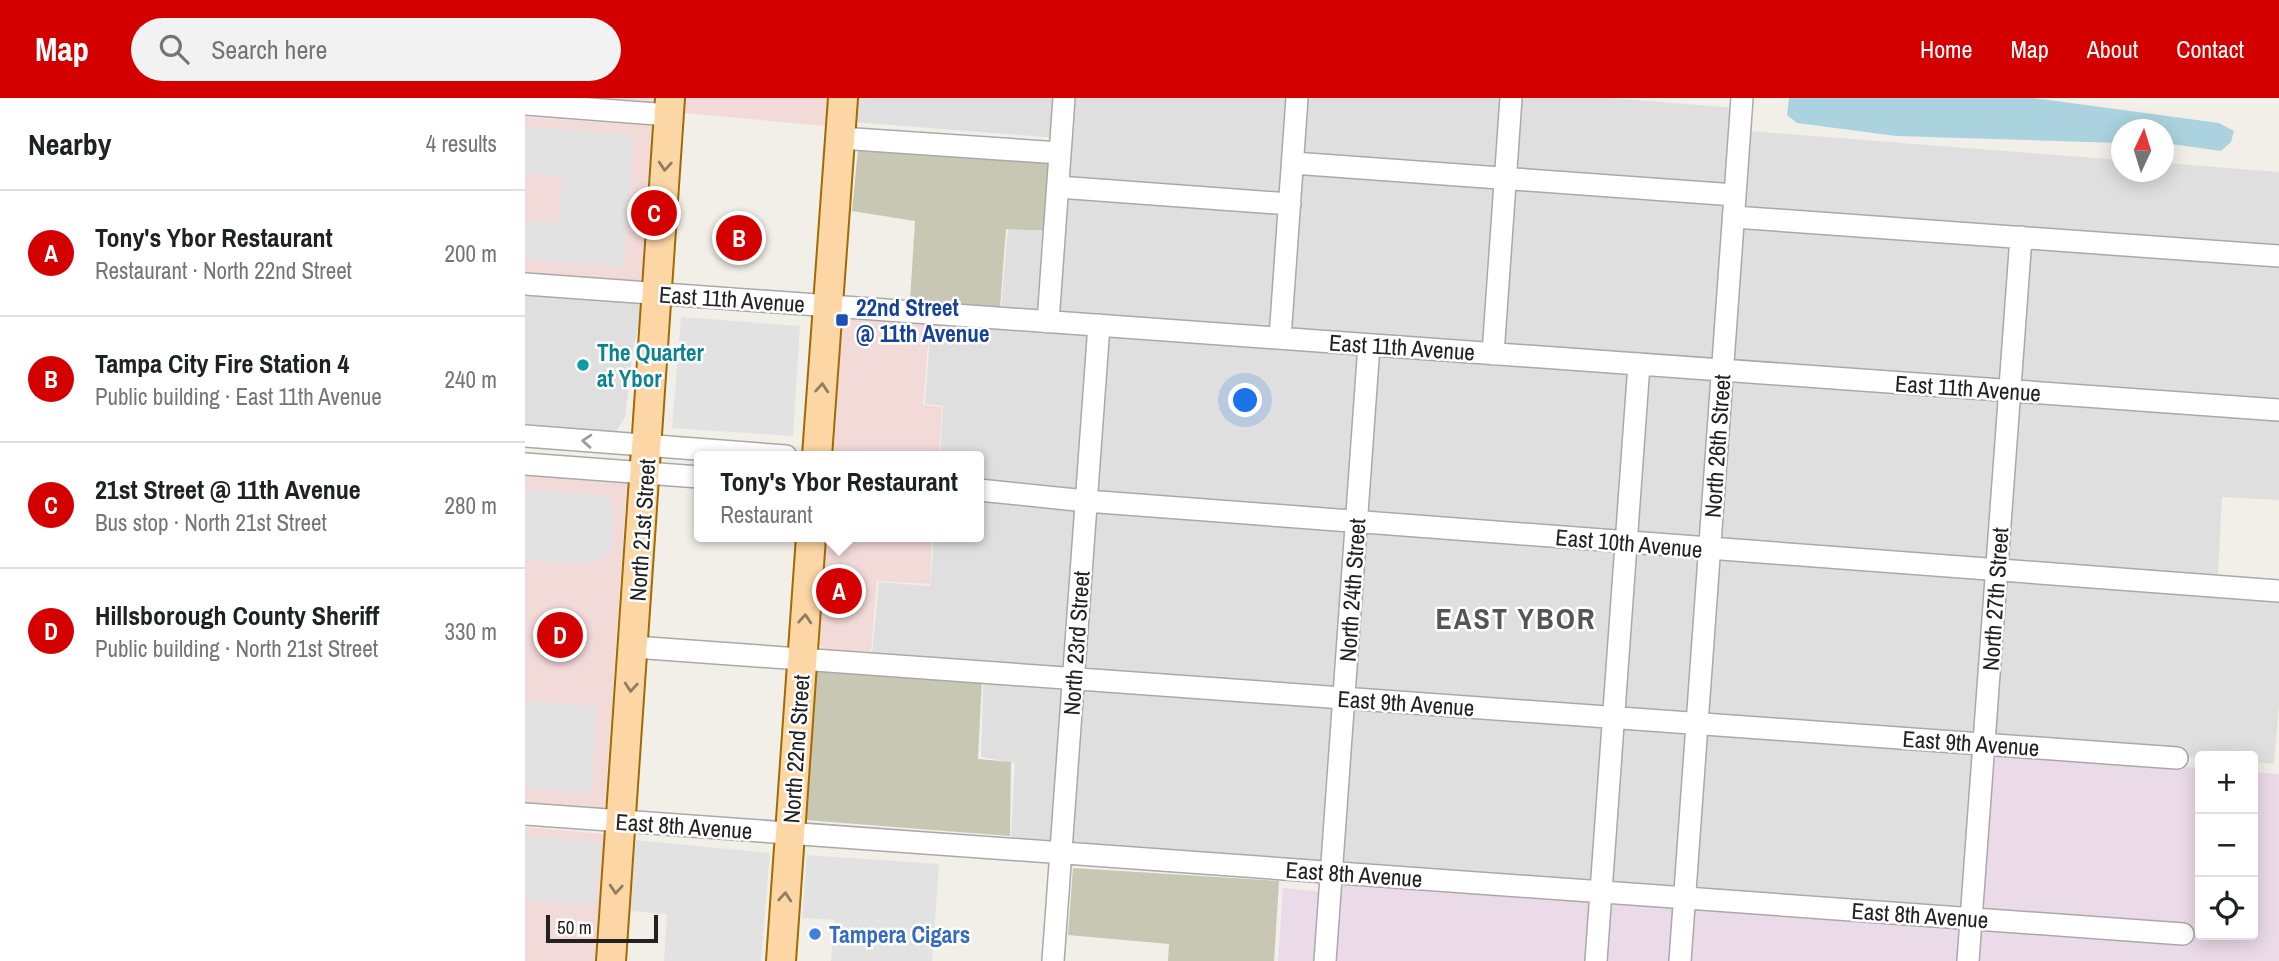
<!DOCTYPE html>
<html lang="en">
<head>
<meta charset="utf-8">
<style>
  :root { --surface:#fff; --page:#f2f2f2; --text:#202124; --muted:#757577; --line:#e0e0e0; --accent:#d40000 }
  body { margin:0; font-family:"Archivo Narrow",sans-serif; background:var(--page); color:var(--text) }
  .controls { position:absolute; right:21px; bottom:21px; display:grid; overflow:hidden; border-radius:7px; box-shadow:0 4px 18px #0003 }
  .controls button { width:63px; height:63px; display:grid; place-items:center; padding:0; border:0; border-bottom:2px solid var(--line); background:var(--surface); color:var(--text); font:35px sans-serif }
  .compass { position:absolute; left:1586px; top:21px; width:63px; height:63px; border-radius:50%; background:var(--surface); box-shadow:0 4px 18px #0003; rotate:4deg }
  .scale { position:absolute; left:21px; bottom:18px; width:112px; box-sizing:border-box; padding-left:7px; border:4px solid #222; border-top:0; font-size:19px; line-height:24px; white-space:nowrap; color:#222; -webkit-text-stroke:5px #fff; paint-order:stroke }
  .you { position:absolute; left:721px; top:303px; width:24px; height:24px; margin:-18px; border:5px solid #fff; border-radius:50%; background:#1a73e8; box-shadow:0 0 0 10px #1a73e833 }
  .badge { display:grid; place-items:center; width:46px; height:46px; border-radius:50%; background:var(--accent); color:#fff; font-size:23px; font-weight:700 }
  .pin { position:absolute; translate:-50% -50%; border:4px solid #fff; box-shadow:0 2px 7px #0006 }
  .popup { position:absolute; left:169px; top:353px; width:290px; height:91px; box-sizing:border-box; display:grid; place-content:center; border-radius:7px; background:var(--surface); filter:drop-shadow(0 2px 5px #0005); font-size:23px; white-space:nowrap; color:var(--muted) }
  .popup b { font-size:26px; color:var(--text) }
  .popup::after { content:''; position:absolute; left:50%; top:100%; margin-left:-14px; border:14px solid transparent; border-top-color:var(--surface) }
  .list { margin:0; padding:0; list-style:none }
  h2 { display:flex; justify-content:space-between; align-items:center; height:91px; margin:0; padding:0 28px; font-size:30px }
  h2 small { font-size:23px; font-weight:400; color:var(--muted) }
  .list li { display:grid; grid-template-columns:46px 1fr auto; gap:21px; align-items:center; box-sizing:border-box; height:126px; padding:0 28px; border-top:2px solid var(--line) }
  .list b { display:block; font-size:26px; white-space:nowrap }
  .list p { margin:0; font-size:23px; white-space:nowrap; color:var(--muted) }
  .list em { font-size:23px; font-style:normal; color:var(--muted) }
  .icon { flex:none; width:38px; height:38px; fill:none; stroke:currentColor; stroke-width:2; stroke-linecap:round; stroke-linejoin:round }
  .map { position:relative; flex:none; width:1754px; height:863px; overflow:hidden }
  header { display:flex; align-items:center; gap:42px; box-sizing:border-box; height:98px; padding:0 35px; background:var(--accent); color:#fff }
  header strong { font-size:33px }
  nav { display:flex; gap:38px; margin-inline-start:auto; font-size:24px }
  .search { width:490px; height:63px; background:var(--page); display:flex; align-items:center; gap:18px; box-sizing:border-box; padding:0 24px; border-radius:38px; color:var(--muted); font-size:26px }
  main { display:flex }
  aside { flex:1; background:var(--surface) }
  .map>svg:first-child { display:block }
  .residential { fill:#e0dfdf }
  .commercial { fill:#f2dad9 }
  .industrial { fill:#ebdbe8 }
  .construction { fill:#c7c7b4 }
  .parking { fill:#e2e2e2 }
  .water { fill:#aad3df }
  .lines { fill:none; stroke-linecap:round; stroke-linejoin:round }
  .minor-casing { stroke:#a9a9a9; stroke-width:24 }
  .major-casing { stroke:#a06b00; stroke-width:32 }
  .minor { stroke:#fff; stroke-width:21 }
  .major { stroke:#fcd6a4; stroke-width:28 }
  .oneway { stroke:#8f7c63 }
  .oneway2 { stroke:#9c9c9c }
  .transit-dot { fill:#1a4fb4; stroke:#fff; stroke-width:2.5 }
  .culture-dot { fill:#0f9aa8; stroke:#fff; stroke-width:2.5 }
  .shop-dot { fill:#3f7fe0; stroke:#fff; stroke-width:2.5 }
  .labels { text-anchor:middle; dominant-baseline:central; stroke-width:5; stroke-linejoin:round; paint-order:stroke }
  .street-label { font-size:23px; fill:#222; stroke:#fff }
  .transit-label { font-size:23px; font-weight:bold; fill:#164399; stroke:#fff; text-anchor:start }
  .culture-label { font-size:23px; font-weight:bold; fill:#0d838f; stroke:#fff; text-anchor:start }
  .shop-label { font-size:23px; font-weight:bold; fill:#366cbe; stroke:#fff; text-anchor:start }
  .district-label { font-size:30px; font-weight:bold; letter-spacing:2px; fill:#555; stroke:#fff }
</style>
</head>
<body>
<header>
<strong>Map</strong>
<div class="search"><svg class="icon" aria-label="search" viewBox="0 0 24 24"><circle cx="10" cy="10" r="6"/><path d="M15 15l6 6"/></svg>Search here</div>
<nav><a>Home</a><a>Map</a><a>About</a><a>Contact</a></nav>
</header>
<main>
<aside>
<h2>Nearby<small>4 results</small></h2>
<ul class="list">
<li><span class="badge">A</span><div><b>Tony's Ybor Restaurant</b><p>Restaurant · North 22nd Street</p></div><em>200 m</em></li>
<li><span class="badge">B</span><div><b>Tampa City Fire Station 4</b><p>Public building · East 11th Avenue</p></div><em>240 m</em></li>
<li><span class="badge">C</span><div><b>21st Street @ 11th Avenue</b><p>Bus stop · North 21st Street</p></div><em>280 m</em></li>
<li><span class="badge">D</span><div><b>Hillsborough County Sheriff</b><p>Public building · North 21st Street</p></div><em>330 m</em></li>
</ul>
</aside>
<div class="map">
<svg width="1754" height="863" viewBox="0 0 1754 863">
  <rect width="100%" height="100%" fill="#f2efe9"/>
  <!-- residential -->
  <path class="residential" d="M330,0H1088L1210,10V32L1596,62V74H1638L1639,65L1754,74V402L1697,399L1692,496L1754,501V604L1749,666L1728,664V658L1675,660L1453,644L1441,817L486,739L490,665L456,659L459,564L347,555L354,484L405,488L409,439H454V358H415L418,308L400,306L406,224L474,229L483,130L536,135L543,41L329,24Z
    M0,194L109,202L118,210L108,251L100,319L91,333L77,337L0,331Z"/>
  <!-- commercial -->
  <path class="commercial" d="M0,0H311L310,29Z
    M0,19L133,28L118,186L0,175Z
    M313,217L405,224L398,307L417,309L414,358H303Z
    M0,375L102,383L80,711L0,705Z
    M300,439H407L405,486L352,483L346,554L298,551L290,541Z
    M0,729L82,736L74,863H0Z"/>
  <!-- industrial -->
  <path class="industrial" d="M1466,654L1675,670V837H1728V674L1754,676V863H753L758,790L811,795L812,783L1451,832Z"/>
  <!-- construction -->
  <path class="construction" d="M334,41L533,56L527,133L481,131L475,210L385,203L390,123L327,113Z
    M291,566L457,579L453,661L486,664L485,738L280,722Z
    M548,770L754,783L749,863H643L644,846L543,837Z"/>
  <!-- parking -->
  <path class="parking" d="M0,29L109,37L99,169L0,161V123L34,125L37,79L0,75Z
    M156,219L275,228L268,338L147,330Z
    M0,391L80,398L88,404L87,450L71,463L58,466L0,462Z
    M0,603L72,608L65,695L0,690Z
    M0,738L77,744L71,808L0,803Z
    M111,742L245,755L236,863H139L142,816L105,813Z
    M282,757L414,766L407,863H306L309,822L277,820Z"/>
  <!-- water -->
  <path class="water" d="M1264,0H1509L1694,25L1709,33L1706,44L1696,53L1639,45L1638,32H1596V45L1371,38L1272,25L1262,17Z"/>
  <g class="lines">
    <!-- minor casing -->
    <g class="minor-casing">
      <path id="minor" d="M0,6L144,17
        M315,40L535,55
        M768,65L1210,97
        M533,89L765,106
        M1209,119L1754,158
        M0,186L1754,312
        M523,224L539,0
        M755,240L772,0
        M968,256L986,0
        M0,338L261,358
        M0,366L174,379
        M454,392L561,403L1754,493
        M109,549L1652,660
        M0,716L1658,836
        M528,863L574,227
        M800,863L844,247
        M1071,863L1114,266
        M1155,863L1217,0
        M1443,863L1496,139"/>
    </g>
    <!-- major casing -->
    <g class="major-casing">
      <path id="major" d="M292,358L318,0
        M86,863L145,0
        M256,863L286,439"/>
    </g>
    <!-- minor -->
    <use href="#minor" class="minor"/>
    <!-- major -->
    <use href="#major" class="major"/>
  </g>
  <!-- one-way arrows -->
  <defs><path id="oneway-chevron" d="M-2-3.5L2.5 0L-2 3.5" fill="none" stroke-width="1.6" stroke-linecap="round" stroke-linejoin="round" transform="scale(1.75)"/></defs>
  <g class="oneway">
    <use href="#oneway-chevron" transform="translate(140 68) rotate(94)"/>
    <use href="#oneway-chevron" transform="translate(297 290) rotate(-86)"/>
    <use href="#oneway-chevron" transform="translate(280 521) rotate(-86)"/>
    <use href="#oneway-chevron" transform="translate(106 589) rotate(94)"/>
    <use href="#oneway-chevron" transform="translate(91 791) rotate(94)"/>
    <use href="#oneway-chevron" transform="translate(260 799) rotate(-86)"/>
  </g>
  <use class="oneway2" href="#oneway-chevron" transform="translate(62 343) rotate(-176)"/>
  <!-- markers -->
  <rect class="transit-dot" x="310" y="215" width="14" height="14" rx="3.5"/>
  <circle class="culture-dot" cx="58" cy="267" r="7"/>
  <circle class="shop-dot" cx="290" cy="836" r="7"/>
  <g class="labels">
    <!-- street labels -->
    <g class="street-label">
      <text transform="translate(207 201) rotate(4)">East 11th Avenue</text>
      <text transform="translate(877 249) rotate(4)">East 11th Avenue</text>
      <text transform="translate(1443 290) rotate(4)">East 11th Avenue</text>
      <text transform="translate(1192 348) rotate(-86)">North 26th Street</text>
      <text transform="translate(117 432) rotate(-86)">North 21st Street</text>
      <text transform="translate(1104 445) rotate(5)">East 10th Avenue</text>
      <text transform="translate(827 492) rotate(-86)">North 24th Street</text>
      <text transform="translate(1470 501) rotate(-86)">North 27th Street</text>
      <text transform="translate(551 545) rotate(-86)">North 23rd Street</text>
      <text transform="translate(881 605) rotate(4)">East 9th Avenue</text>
      <text transform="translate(1446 645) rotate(4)">East 9th Avenue</text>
      <text transform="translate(271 651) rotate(-86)">North 22nd Street</text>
      <text transform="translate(159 728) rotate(4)">East 8th Avenue</text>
      <text transform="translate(829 776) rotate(4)">East 8th Avenue</text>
      <text transform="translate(1395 817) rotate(4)">East 8th Avenue</text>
    </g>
    <!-- transit labels -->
    <g class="transit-label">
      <text x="331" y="209">22nd Street<tspan x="331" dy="26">@ 11th Avenue</tspan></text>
    </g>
    <!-- culture labels -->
    <g class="culture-label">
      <text x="72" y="254">The Quarter<tspan x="72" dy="26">at Ybor</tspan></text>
    </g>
    <!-- shop labels -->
    <g class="shop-label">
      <text x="304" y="836">Tampera Cigars</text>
    </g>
    <!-- district labels -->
    <g class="district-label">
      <text x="991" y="520">EAST YBOR</text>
    </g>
  </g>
</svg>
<div class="controls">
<button>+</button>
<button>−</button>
<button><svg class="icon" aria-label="locate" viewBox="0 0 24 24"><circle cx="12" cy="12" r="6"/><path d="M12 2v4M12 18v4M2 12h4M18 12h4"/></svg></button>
</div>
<svg class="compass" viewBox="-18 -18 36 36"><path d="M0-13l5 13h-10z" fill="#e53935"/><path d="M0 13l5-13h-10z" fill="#757577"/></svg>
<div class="scale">50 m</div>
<div class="you"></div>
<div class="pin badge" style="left:314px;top:493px">A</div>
<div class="popup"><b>Tony's Ybor Restaurant</b>Restaurant</div>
<div class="pin badge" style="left:214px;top:140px">B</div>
<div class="pin badge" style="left:129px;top:115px">C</div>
<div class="pin badge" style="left:35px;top:537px">D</div>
</div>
</main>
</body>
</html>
